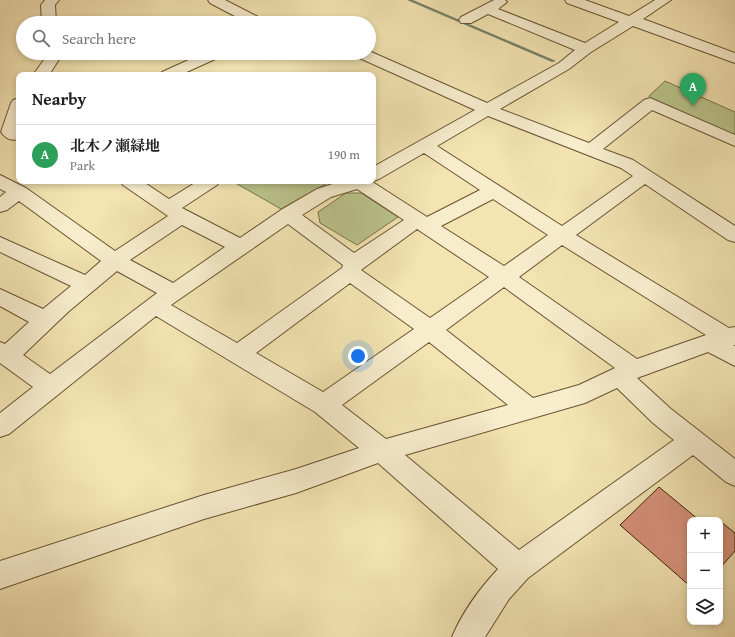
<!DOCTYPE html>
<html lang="en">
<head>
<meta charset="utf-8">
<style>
  :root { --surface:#fff; --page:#f6f6f6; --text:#222; --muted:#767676; --line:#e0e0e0; --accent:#8f2418 }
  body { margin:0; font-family:"Gentium Book Plus","Noto Serif JP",serif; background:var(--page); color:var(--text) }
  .controls { position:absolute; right:12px; bottom:12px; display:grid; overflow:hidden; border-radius:8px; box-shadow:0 2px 6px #0003 }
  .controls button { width:36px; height:36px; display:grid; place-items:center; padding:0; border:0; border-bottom:1px solid var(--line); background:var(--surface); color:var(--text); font:20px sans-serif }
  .you { position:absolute; left:358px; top:356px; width:14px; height:14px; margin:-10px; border:3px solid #fff; border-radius:50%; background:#1a73e8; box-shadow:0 0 0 6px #1a73e833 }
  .badge { display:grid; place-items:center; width:26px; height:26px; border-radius:50%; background:var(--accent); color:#fff; font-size:13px; font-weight:700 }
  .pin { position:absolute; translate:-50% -33px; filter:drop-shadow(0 1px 2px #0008) }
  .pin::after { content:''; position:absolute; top:21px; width:14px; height:12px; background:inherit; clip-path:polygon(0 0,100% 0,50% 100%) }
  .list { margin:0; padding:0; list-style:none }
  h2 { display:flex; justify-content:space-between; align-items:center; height:52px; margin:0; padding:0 16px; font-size:17px }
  h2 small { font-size:13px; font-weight:400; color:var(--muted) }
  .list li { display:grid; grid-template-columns:26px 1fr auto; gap:12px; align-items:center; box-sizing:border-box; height:60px; padding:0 16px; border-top:1px solid var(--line) }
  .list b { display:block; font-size:15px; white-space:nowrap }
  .list p { margin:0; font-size:13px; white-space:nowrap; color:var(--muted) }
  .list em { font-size:13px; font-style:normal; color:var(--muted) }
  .icon { flex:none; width:22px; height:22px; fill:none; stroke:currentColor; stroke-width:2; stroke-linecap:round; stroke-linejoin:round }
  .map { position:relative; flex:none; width:735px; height:637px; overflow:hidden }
  .search { position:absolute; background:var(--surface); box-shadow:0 2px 6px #0003; left:16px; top:16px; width:360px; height:44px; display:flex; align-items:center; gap:10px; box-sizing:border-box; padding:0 14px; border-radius:22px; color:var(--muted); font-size:15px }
  .panel { position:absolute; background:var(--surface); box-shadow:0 2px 6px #0003; left:16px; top:72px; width:360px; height:112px; border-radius:8px }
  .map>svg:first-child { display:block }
  .green { fill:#bbc48c; stroke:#7a7448 }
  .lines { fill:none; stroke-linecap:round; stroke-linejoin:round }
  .stream { fill:#758168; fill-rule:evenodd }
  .building { fill:#d7927c; stroke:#3a2304 }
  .minor-casing { stroke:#685330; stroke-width:2 }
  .minor { fill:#f7edcd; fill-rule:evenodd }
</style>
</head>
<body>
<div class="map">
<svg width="735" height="637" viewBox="0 0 735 637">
  <rect width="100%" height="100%" fill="#f3e4b2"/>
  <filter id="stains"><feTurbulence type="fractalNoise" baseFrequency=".005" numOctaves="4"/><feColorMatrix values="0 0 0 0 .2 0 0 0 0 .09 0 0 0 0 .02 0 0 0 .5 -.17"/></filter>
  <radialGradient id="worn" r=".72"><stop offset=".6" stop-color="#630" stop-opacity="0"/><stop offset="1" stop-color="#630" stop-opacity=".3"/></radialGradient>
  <!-- green -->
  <path class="green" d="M665,81L735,112V138L651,101L649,96Z
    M232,181H331L281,209Z
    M346,193H361L398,217L357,245L320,223L318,212Z"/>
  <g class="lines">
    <!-- stream -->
    <path class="stream" d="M407,0H413L556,61L552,62Z"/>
  </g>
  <!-- building -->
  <path class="building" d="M659,487L699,520H690V586L620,525Z
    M720,521L735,533V551L720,568Z"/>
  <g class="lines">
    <!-- minor casing -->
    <g class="minor-casing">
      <path id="minor" d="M45,0H59L55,5L56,23H42L41,5Z
        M208,0H225L264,20L266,23H248L210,3Z
        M494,0H505L507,2L498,9L585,43L619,22L567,3L565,0H585L629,16L655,0H671L643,19L735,53V63L633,26L591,52L569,69L500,109L589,143L644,100L650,98L735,135V146L652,110L603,149L633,160L735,226V242L728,240L645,184L576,235L729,328L735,327V345H733L735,346V366L708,352L637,378L671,409L735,459V486L726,482L693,455L528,578L509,599L485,637H452C462,613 480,588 498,569L378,463L296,493L204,519L0,589V561L204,495L296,469L359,448L315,412L156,316L9,434L0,437V413L33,387L0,363V342L5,344L29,322L0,306V289L43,309L71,286L0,252V237L85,275L101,261L19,201L7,210L0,212V197L6,192L0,189V175L26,188L115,251L168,216L123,185L120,181H142L169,199L198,181H220L217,185L182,208L240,238L281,210L317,189L342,181H371L427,217L480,190L424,153L379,179L373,181V167L475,110L355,56L353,53H369V51L487,103L559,63L575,50L488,14L471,23H461L459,20L461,17ZM488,116L621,168L633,176L562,226L437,146ZM357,189L404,220L354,253L302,215L331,197ZM493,199L548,235L504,266L441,226ZM288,224L343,265L342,268L237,343L171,305ZM182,225L225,247L173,283L130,260ZM417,229L489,277L430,318L361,270ZM562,245L706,335L637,359L519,277ZM117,271L157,293L50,374L23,355L68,312ZM350,283L414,329L323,392L256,353ZM504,287L615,368L579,385L533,398L446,330ZM429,342L508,405L386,439L342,405ZM617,388L653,423L674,440L519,550L405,455L585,403Z
        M288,19L298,20L300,23H281L283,20Z
        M49,53H63L49,75H33Z
        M204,53H224L222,56L180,75H159L162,72Z
        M19,98V139C11,141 6,139 1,132L11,103L13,100Z"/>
    </g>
    <!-- minor -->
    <use href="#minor" class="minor"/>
  </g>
  <rect width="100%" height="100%" filter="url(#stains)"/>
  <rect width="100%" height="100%" fill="url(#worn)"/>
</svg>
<div class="controls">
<button>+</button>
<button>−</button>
<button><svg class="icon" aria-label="layers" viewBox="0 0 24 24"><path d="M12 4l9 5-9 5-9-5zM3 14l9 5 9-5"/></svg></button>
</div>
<div class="you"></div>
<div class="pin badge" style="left:693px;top:106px;background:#2e9e5b">A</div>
<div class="search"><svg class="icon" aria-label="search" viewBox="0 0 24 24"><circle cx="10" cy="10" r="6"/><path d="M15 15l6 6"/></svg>Search here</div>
<section class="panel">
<h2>Nearby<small></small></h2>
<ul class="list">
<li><span class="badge" style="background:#2e9e5b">A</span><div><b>北木ノ瀬緑地</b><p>Park</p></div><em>190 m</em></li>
</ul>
</section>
</div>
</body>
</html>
